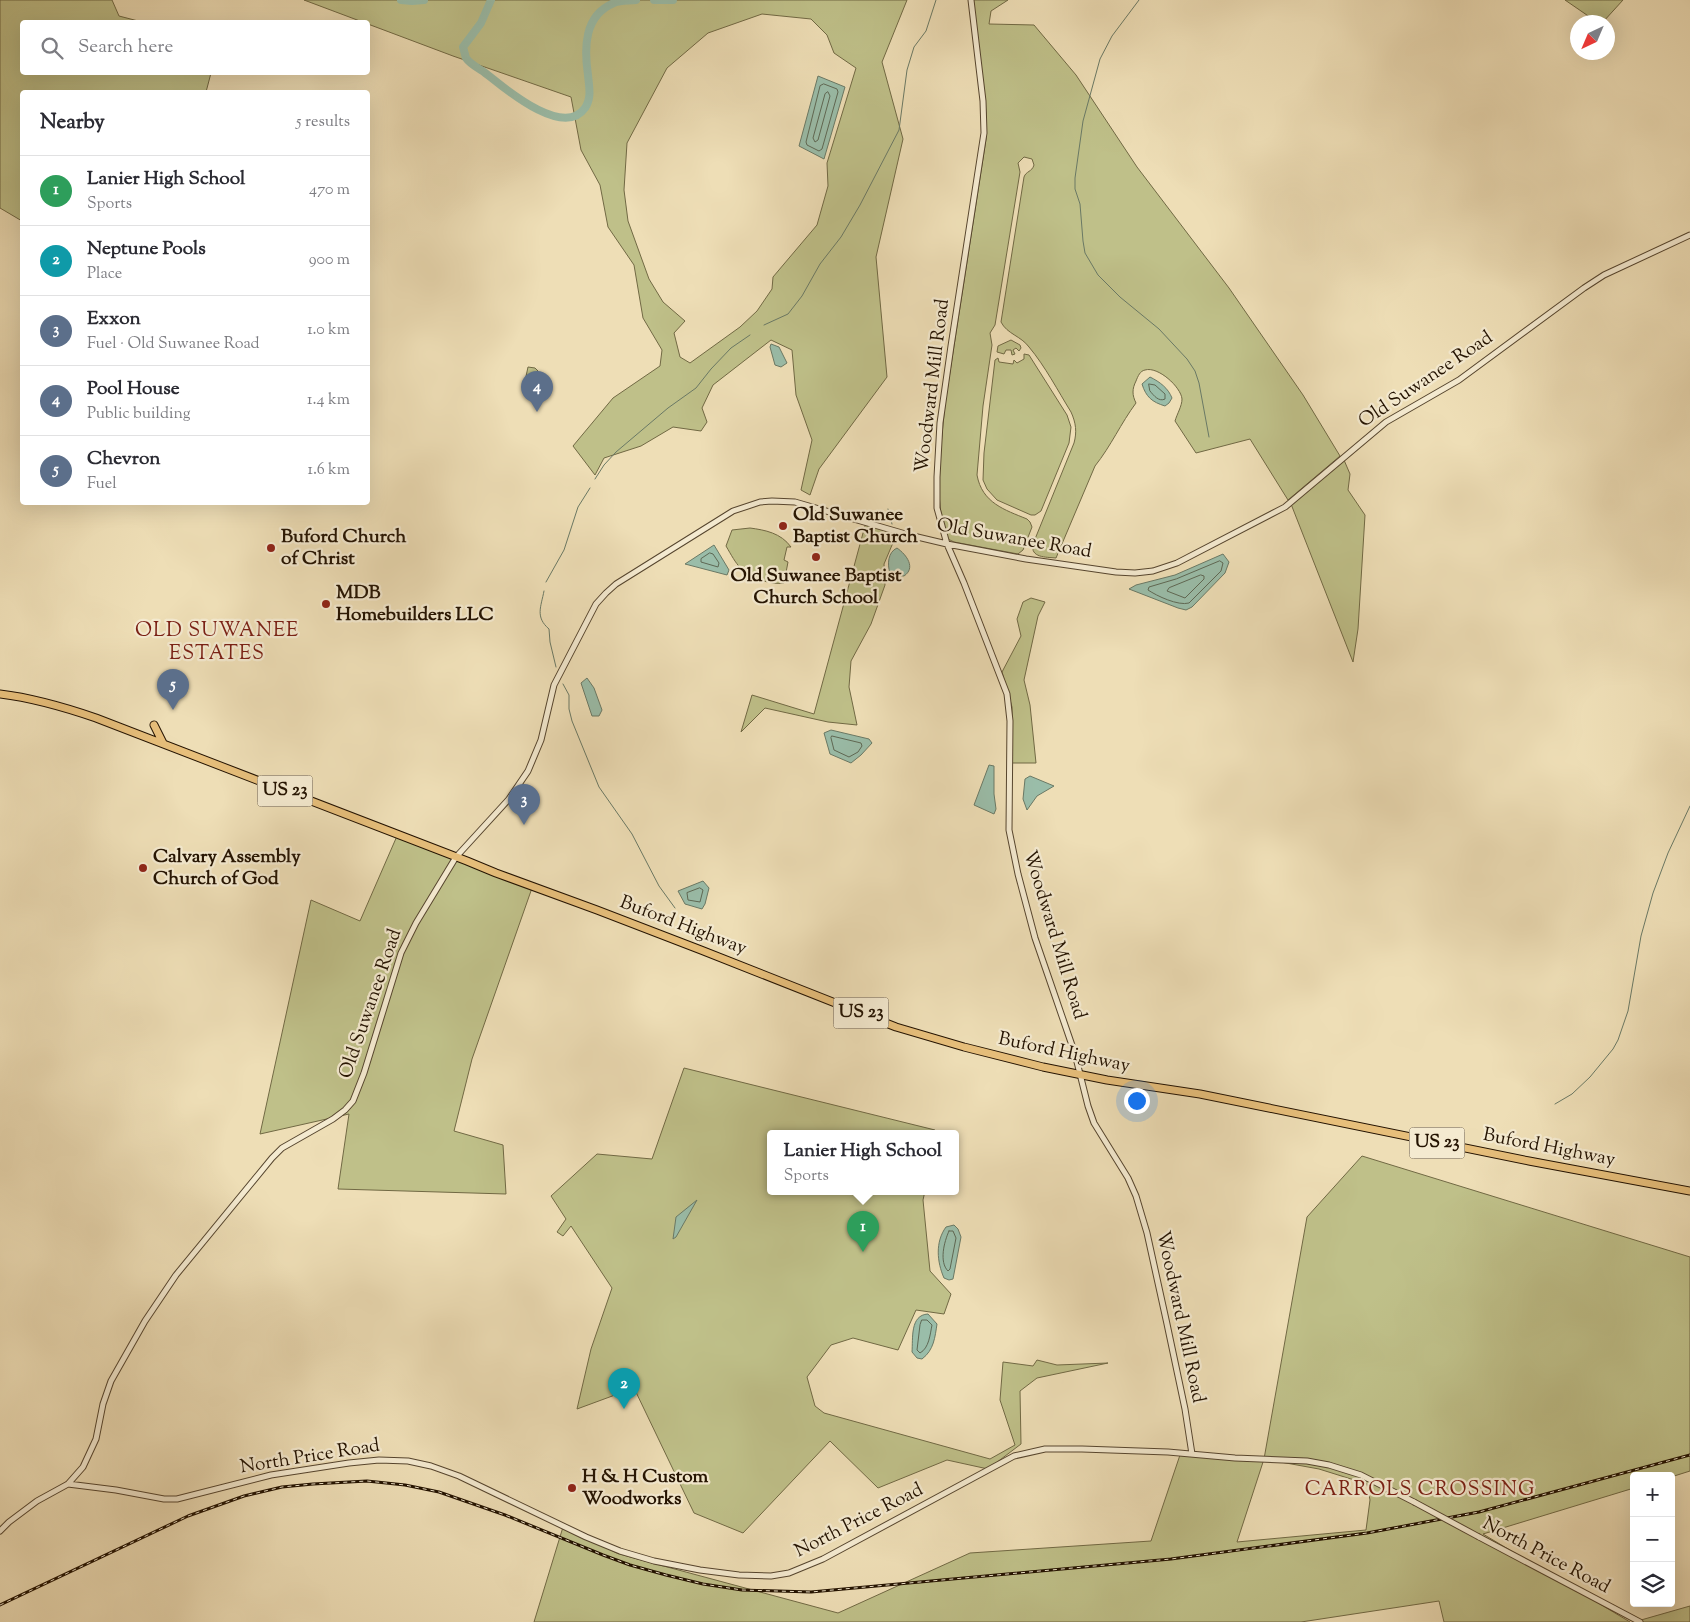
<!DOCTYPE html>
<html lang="en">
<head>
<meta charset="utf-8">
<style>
  :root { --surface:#fff; --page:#f2f2f3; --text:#2b2b33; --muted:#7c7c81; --line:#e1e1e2; --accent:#8f2418 }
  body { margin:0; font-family:"Sorts Mill Goudy",serif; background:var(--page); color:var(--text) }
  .controls { position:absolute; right:15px; bottom:15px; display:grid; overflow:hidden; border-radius:5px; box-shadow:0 5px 20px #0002 }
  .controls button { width:45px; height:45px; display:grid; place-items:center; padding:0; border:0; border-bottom:1px solid var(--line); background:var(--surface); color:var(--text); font:25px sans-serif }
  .compass { position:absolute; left:1570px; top:15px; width:45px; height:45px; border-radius:50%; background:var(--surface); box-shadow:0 5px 20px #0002; rotate:224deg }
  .you { position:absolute; left:1136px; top:1100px; width:18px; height:18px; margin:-12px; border:4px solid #fff; border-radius:50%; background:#1a73e8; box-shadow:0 0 0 8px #1a73e833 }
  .badge { display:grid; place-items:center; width:32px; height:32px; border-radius:50%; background:var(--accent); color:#fff; font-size:16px; font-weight:700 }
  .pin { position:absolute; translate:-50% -41px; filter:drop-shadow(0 1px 2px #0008) }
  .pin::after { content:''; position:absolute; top:26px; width:18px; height:15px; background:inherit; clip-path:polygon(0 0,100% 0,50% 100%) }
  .popup { position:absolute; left:767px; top:1130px; width:192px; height:65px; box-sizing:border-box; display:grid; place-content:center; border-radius:5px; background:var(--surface); filter:drop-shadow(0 1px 4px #0005); font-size:16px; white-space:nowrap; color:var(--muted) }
  .popup b { font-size:19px; color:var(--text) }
  .popup::after { content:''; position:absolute; left:50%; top:100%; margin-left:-10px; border:10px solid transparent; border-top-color:var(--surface) }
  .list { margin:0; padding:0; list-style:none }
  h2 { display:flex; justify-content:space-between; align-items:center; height:65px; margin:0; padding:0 20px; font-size:21px }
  h2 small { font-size:16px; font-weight:400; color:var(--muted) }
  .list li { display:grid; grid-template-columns:32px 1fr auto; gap:15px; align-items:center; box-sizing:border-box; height:70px; padding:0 20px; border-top:1px solid var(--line) }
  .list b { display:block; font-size:19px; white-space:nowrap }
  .list p { margin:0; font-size:16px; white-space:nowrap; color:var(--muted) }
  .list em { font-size:16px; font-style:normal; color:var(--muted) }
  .icon { flex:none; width:28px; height:28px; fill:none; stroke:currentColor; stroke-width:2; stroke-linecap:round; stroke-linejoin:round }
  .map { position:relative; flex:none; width:1690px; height:1622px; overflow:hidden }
  .search { position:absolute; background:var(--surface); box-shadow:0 5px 20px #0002; left:20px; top:20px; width:350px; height:55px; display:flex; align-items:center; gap:12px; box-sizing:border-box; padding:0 18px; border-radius:5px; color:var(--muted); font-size:19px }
  .panel { position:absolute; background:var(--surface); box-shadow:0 5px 20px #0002; left:20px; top:90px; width:350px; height:415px; border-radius:5px }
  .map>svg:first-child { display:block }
  .green { fill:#bfc089; stroke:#716944; fill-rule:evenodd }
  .water { fill:#9abda9; stroke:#6a7965 }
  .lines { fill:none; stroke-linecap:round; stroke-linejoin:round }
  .shore { stroke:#5e6854; stroke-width:1 }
  .stream { stroke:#6a7965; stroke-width:1 }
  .river { stroke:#9abda9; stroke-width:8 }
  .minor-casing { stroke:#56452e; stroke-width:7 }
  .major-casing { stroke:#231200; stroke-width:9 }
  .minor { stroke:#f4ead0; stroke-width:5 }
  .major { stroke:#e7bf7b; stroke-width:7 }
  .rail-casing { stroke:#231200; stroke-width:3 }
  .rail { stroke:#f4ead0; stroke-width:1; stroke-dasharray:4; stroke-linecap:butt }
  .minor-bridge-casing { stroke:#56452e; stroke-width:7; stroke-linecap:butt }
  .minor-bridge { stroke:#f4ead0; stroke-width:5 }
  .poi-dot { fill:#8f2418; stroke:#f4ead0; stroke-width:2 }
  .labels { text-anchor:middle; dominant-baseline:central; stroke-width:4.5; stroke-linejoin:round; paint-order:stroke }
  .shield { fill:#f4ead0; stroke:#62533e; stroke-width:1 }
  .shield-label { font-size:18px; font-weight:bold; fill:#231200 }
  .street-label { font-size:19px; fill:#231200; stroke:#f4ead0 }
  .poi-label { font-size:19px; font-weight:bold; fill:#231200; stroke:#f4ead0; text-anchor:start }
  .neighbourhood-label { font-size:20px; letter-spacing:1px; fill:#7a1f14; stroke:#f4ead0 }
</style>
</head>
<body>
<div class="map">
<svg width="1690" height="1622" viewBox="0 0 1690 1622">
  <rect width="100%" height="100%" fill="#eedeb6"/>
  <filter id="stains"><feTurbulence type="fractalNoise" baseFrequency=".004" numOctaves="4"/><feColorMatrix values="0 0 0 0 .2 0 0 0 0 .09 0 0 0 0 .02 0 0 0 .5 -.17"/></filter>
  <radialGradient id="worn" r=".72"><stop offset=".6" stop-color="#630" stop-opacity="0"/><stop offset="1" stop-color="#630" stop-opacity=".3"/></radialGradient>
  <!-- green -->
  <path class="green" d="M0,0H112L119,16L142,22H22V72L211,73L206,92H22V221L0,208Z
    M304,0H907L882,62L903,139L876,257L887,377L819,469L810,495L801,490L812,440L796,395L792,350L771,340L713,385L702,408L707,422L701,431L673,427L641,446L604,458L595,475L573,446L613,398L660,366L662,350L643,318L634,265L608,227L600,185L581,150L571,97L453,56ZM762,14L811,19L827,35L834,53L856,68L827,163L828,186L817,225L773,277L772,289L757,311L740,327L690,363L680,357L674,333L685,321L663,302L649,279L628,221L624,190L627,143L667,68L708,33Z
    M973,0H1008L991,11L989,24L1034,25L1076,75L1137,167L1229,288L1303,395L1340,456L1288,500L1250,439L1196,453L1175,421C1177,414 1182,406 1182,399C1181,387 1158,366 1145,370C1140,371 1138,376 1136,381C1132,389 1132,395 1136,403C1121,423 1111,446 1095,466L1056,558C1046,557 1030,558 1033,544L1074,443C1077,432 1076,423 1071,412C1058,391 1045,366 1029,347C1021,336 1007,334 1001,322L1024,177C1026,171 1032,172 1034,165L1032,159L1024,157L1018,163L1020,172L995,325L990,333L992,345L983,406L977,475C982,503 1005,510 1027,519L1030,522L1032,527L1023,550L1018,554L954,542L948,539L941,515L939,494L940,455L945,404L986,139V113Z
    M1565,0H1623L1603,22H1597Z
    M1011,340L1020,345L1021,348L1019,351L1016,348L1013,350L1015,354L1012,355L1011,350H1006L1004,354L997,352L998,346Z
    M1024,354L1029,355L1067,415L1071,427L1069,443L1041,511L1035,515H1031L997,500L987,489L983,480L984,453L995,360L998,358L999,362L1013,364L1014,360L1017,363L1024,359Z
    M528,367L535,368L538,371L535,383L531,385L525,381Z
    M1344,460L1350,474L1348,490L1365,515L1358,629L1353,662L1291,504Z
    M866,522L901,531L895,538L884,564L885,585L871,624L851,661L849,687L857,725L828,722L765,708L741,732L752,695L814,714Z
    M750,528C765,530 781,533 791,547H787L784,560L788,562L784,583C777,584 771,583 764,581C741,574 737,565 726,546L732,530Z
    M1031,598L1045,602L1038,616L1024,680L1030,705L1036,763H1012V707L1002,672L1021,636L1017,619L1023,602Z
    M397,836L532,888L472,1059L454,1131L503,1145L506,1194L338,1189L349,1114L260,1134L311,900L360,921Z
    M684,1068L935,1130V1133H770V1191H925L923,1200L930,1271L951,1294L944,1314L916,1310L898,1350L853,1338L831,1345L807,1377L815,1406L824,1413L990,1459L1015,1445L1000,1400L1003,1362L1033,1366L1037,1360L1057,1365L1108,1363L1037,1378L1020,1391L1021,1444L988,1469L947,1460L878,1488L830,1441L743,1533L694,1513L634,1388L577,1409L591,1349L612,1288L571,1226L563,1236L557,1232L566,1219L551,1196L597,1154L652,1159Z
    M1362,1156L1690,1257V1471L1671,1477L1634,1476V1488L1483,1534L1630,1622H1444L1439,1601L1301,1622H534L563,1527L619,1554L838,1613L970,1553L1151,1541L1181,1452L1264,1459L1307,1217ZM1264,1459L1319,1469L1367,1484L1370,1500L1366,1530L1237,1542Z
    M1690,1606V1622H1634Z"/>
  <!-- water -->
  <path class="water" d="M818,76L845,87L824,159L799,146Z
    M771,344L779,347L787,363L781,367L775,365L770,347Z
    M1150,377C1160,382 1168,388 1172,398L1169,403L1165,406C1152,402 1146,397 1142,384Z
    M714,545L729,570L727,575L685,564Z
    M897,548C907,555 916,568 904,576L894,575L890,573C887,564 888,552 897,548Z
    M1223,554L1229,562L1225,573L1192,607L1186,610L1178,608L1129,589L1136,585L1175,575Z
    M587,678L594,688L602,710L599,716H592L581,683Z
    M831,730L869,739L872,743L861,755L851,763L830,754L824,733Z
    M989,765L994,766V794L996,809L994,814L974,805Z
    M1030,776L1054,786L1037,796L1027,810L1023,799L1025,779Z
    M703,881L709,888L705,904L702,909L685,904L678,891Z
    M697,1200L676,1237L673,1239L676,1217Z
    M954,1225L958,1229L961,1237L953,1279L949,1280L944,1278C937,1262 935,1242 946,1227Z
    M928,1314L937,1324C935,1337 934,1350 922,1359L917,1358L912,1352C913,1338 910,1315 928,1314Z"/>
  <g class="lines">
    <!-- shore -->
    <path class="shore" d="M824,84L837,89L838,92L822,149L819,151L807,145L806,142L820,86Z
      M828,92L830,96L818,140L815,142L813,138L825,94Z
      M1149,384L1155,385L1165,394V399C1159,402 1154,396 1150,391Z
      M710,553L713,554L719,563L718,567L701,562V559Z
      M1220,561L1223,563L1221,571L1189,603C1178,606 1157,596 1148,590L1149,587L1176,579Z
      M1201,575L1204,576V579L1185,598L1167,591L1169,588Z
      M832,736L861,743L862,746L858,752L849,757L834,750L831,738Z
      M700,888L703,890L700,902L688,900L687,893Z
      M949,1231H953L956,1238L950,1269L948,1271C939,1262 944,1242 949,1231Z
      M922,1320H927L932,1325C930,1335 929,1348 920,1353L917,1350L920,1325Z"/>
    <!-- stream -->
    <path class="stream" d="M1139,0L1112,36L1100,59L1083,121L1075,178V189L1080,204L1083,241L1085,253L1098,275L1120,297L1159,329L1187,359L1195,371L1199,383L1209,437
      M764,325L788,314L802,296L820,264L841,237L860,205L899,130L907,70L914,47L926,31L936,0
      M595,479L604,465L616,452L668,408L696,388L711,369L731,348L750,335
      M888,509L892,524
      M898,538L907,542
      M546,582L564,550L578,507L590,488
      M544,591C541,607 535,617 549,629L550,642L556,667
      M563,684L569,695V709L572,721L599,787L632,834L659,886L675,908
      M1555,1104L1572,1094L1590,1077L1613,1049L1618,1040L1628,1011L1641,936L1653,893L1668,853L1690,806"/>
    <!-- river -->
    <path class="river" d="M401,0L412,1L424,0
      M491,0L481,23L463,47C464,50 465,55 466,58C470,64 478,68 484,72C503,87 563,139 585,108C592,98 589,86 588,75C584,48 584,15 614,3C620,0 629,1 636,0
      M654,0H673"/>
    <!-- minor casing -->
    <g class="minor-casing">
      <path id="minor" d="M971,0L983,101L984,133L951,346L940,423L937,477V508L947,544L964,583L1007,694L1010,721L1009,830L1018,874L1035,938L1075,1054L1088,1106L1094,1123L1128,1178L1136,1196L1147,1233L1167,1324L1185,1409L1192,1454
        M68,1484L116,1490L164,1499H177L271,1475L349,1463L379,1460L408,1461L431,1466L459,1476L586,1537L620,1551L654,1561L700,1570L739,1575L771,1576L789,1573L823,1559L1014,1456L1045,1449H1082L1168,1452L1235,1458L1307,1461L1329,1465L1361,1475L1414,1502
        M0,1531L9,1522L37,1501L68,1484L83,1467L96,1439L103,1404L111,1381L145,1321L176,1275L272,1158L282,1148L333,1119L345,1110L353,1101L364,1073L401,953L416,923L456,857L509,799L528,771L541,740L554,685L596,604L606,593L616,584L733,511L760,502L772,501L795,502L909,535L947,544L1026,559L1116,572L1135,573L1153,571L1177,563L1285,507L1386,422L1459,380L1584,288L1604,275L1690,235
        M1479,1537L1640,1622"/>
    </g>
    <!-- major casing -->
    <g class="major-casing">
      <path id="major" d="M0,694C33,698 64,707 96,718L467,861L496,873L597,910L701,950L896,1027L964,1047L1043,1067L1107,1080L1200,1094L1529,1161L1690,1191
        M154,725L163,743"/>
    </g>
    <!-- minor -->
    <use href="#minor" class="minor"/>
    <!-- major -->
    <use href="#major" class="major"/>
    <!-- rail casing -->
    <g class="rail-casing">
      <path id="rail" d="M0,1605L188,1516L244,1496L282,1487L313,1484L367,1481L405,1485L439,1492L505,1515L603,1555L630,1565L666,1575L703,1584L742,1590L811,1592L1171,1559L1367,1533L1479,1512L1690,1455"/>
    </g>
    <!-- rail -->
    <use href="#rail" class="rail"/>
    <!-- minor-bridge casing -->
    <g class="minor-bridge-casing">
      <path id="minor-bridge" d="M1414,1502L1479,1537"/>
    </g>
    <!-- minor-bridge -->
    <use href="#minor-bridge" class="minor-bridge"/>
  </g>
  <!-- markers -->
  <g class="poi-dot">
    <circle cx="783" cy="526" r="5"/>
    <circle cx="271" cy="548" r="5"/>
    <circle cx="816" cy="557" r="5"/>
    <circle cx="326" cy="604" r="5"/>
    <circle cx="143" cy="868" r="5"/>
    <circle cx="572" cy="1488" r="5"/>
  </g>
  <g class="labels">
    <!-- shield labels -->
    <g class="shield">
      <rect x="257.5" y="775.5" width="55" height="31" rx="4"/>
      <rect x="833.5" y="997.5" width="55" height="31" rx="4"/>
      <rect x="1409.5" y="1127.5" width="55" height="31" rx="4"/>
    </g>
    <g class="shield-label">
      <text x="285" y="791">US 23</text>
      <text x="861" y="1013">US 23</text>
      <text x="1437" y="1143">US 23</text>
    </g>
    <!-- street labels -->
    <g class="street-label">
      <text transform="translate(1426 380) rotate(-34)">Old Suwanee Road</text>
      <text transform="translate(933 386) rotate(-83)">Woodward Mill Road</text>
      <text transform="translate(1014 539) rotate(10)">Old Suwanee Road</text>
      <text transform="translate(683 926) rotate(21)">Buford Highway</text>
      <text transform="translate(1054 935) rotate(73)">Woodward Mill Road</text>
      <text transform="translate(371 1004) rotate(-71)">Old Suwanee Road</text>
      <text transform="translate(1064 1053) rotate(12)">Buford Highway</text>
      <text transform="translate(1549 1148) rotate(11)">Buford Highway</text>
      <text transform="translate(1180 1317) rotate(78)">Woodward Mill Road</text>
      <text transform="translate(310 1457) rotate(-9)">North Price Road</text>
      <text transform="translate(859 1521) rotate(-27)">North Price Road</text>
      <text transform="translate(1546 1556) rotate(28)">North Price Road</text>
    </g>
    <!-- poi labels -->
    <g class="poi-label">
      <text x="793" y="515">Old Suwanee<tspan x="793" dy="22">Baptist Church</tspan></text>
      <text x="281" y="537">Buford Church<tspan x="281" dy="22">of Christ</tspan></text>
      <text x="816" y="576" text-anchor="middle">Old Suwanee Baptist<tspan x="816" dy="22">Church School</tspan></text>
      <text x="336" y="593">MDB<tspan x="336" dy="22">Homebuilders LLC</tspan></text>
      <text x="153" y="857">Calvary Assembly<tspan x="153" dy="22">Church of God</tspan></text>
      <text x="582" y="1477">H &amp; H Custom<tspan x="582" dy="22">Woodworks</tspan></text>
    </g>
    <!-- neighbourhood labels -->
    <g class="neighbourhood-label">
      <text x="217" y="631">OLD SUWANEE<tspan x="217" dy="23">ESTATES</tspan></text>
      <text x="1420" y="1490">CARROLS CROSSING</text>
    </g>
  </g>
  <rect width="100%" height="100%" filter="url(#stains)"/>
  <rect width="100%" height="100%" fill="url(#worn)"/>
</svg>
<div class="controls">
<button>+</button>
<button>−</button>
<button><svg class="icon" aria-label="layers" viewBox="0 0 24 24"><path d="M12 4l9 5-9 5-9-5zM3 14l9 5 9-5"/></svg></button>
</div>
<svg class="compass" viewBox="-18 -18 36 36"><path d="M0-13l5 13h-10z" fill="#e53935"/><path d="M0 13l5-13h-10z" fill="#7c7c81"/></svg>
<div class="you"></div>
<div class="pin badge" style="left:863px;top:1252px;background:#2e9e5b">1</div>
<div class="popup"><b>Lanier High School</b>Sports</div>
<div class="pin badge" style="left:624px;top:1409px;background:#0f9aa8">2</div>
<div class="pin badge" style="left:524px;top:825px;background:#5c6f8a">3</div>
<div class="pin badge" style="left:537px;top:412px;background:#5c6f8a">4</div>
<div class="pin badge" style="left:173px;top:710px;background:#5c6f8a">5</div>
<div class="search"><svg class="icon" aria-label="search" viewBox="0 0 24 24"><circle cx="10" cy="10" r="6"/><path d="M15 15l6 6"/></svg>Search here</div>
<section class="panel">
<h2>Nearby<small>5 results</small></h2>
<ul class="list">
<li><span class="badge" style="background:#2e9e5b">1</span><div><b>Lanier High School</b><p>Sports</p></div><em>470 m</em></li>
<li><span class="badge" style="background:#0f9aa8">2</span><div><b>Neptune Pools</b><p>Place</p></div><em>900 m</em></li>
<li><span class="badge" style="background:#5c6f8a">3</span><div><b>Exxon</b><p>Fuel · Old Suwanee Road</p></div><em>1.0 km</em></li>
<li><span class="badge" style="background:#5c6f8a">4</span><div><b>Pool House</b><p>Public building</p></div><em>1.4 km</em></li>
<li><span class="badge" style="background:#5c6f8a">5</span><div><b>Chevron</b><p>Fuel</p></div><em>1.6 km</em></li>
</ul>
</section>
</div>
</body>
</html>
